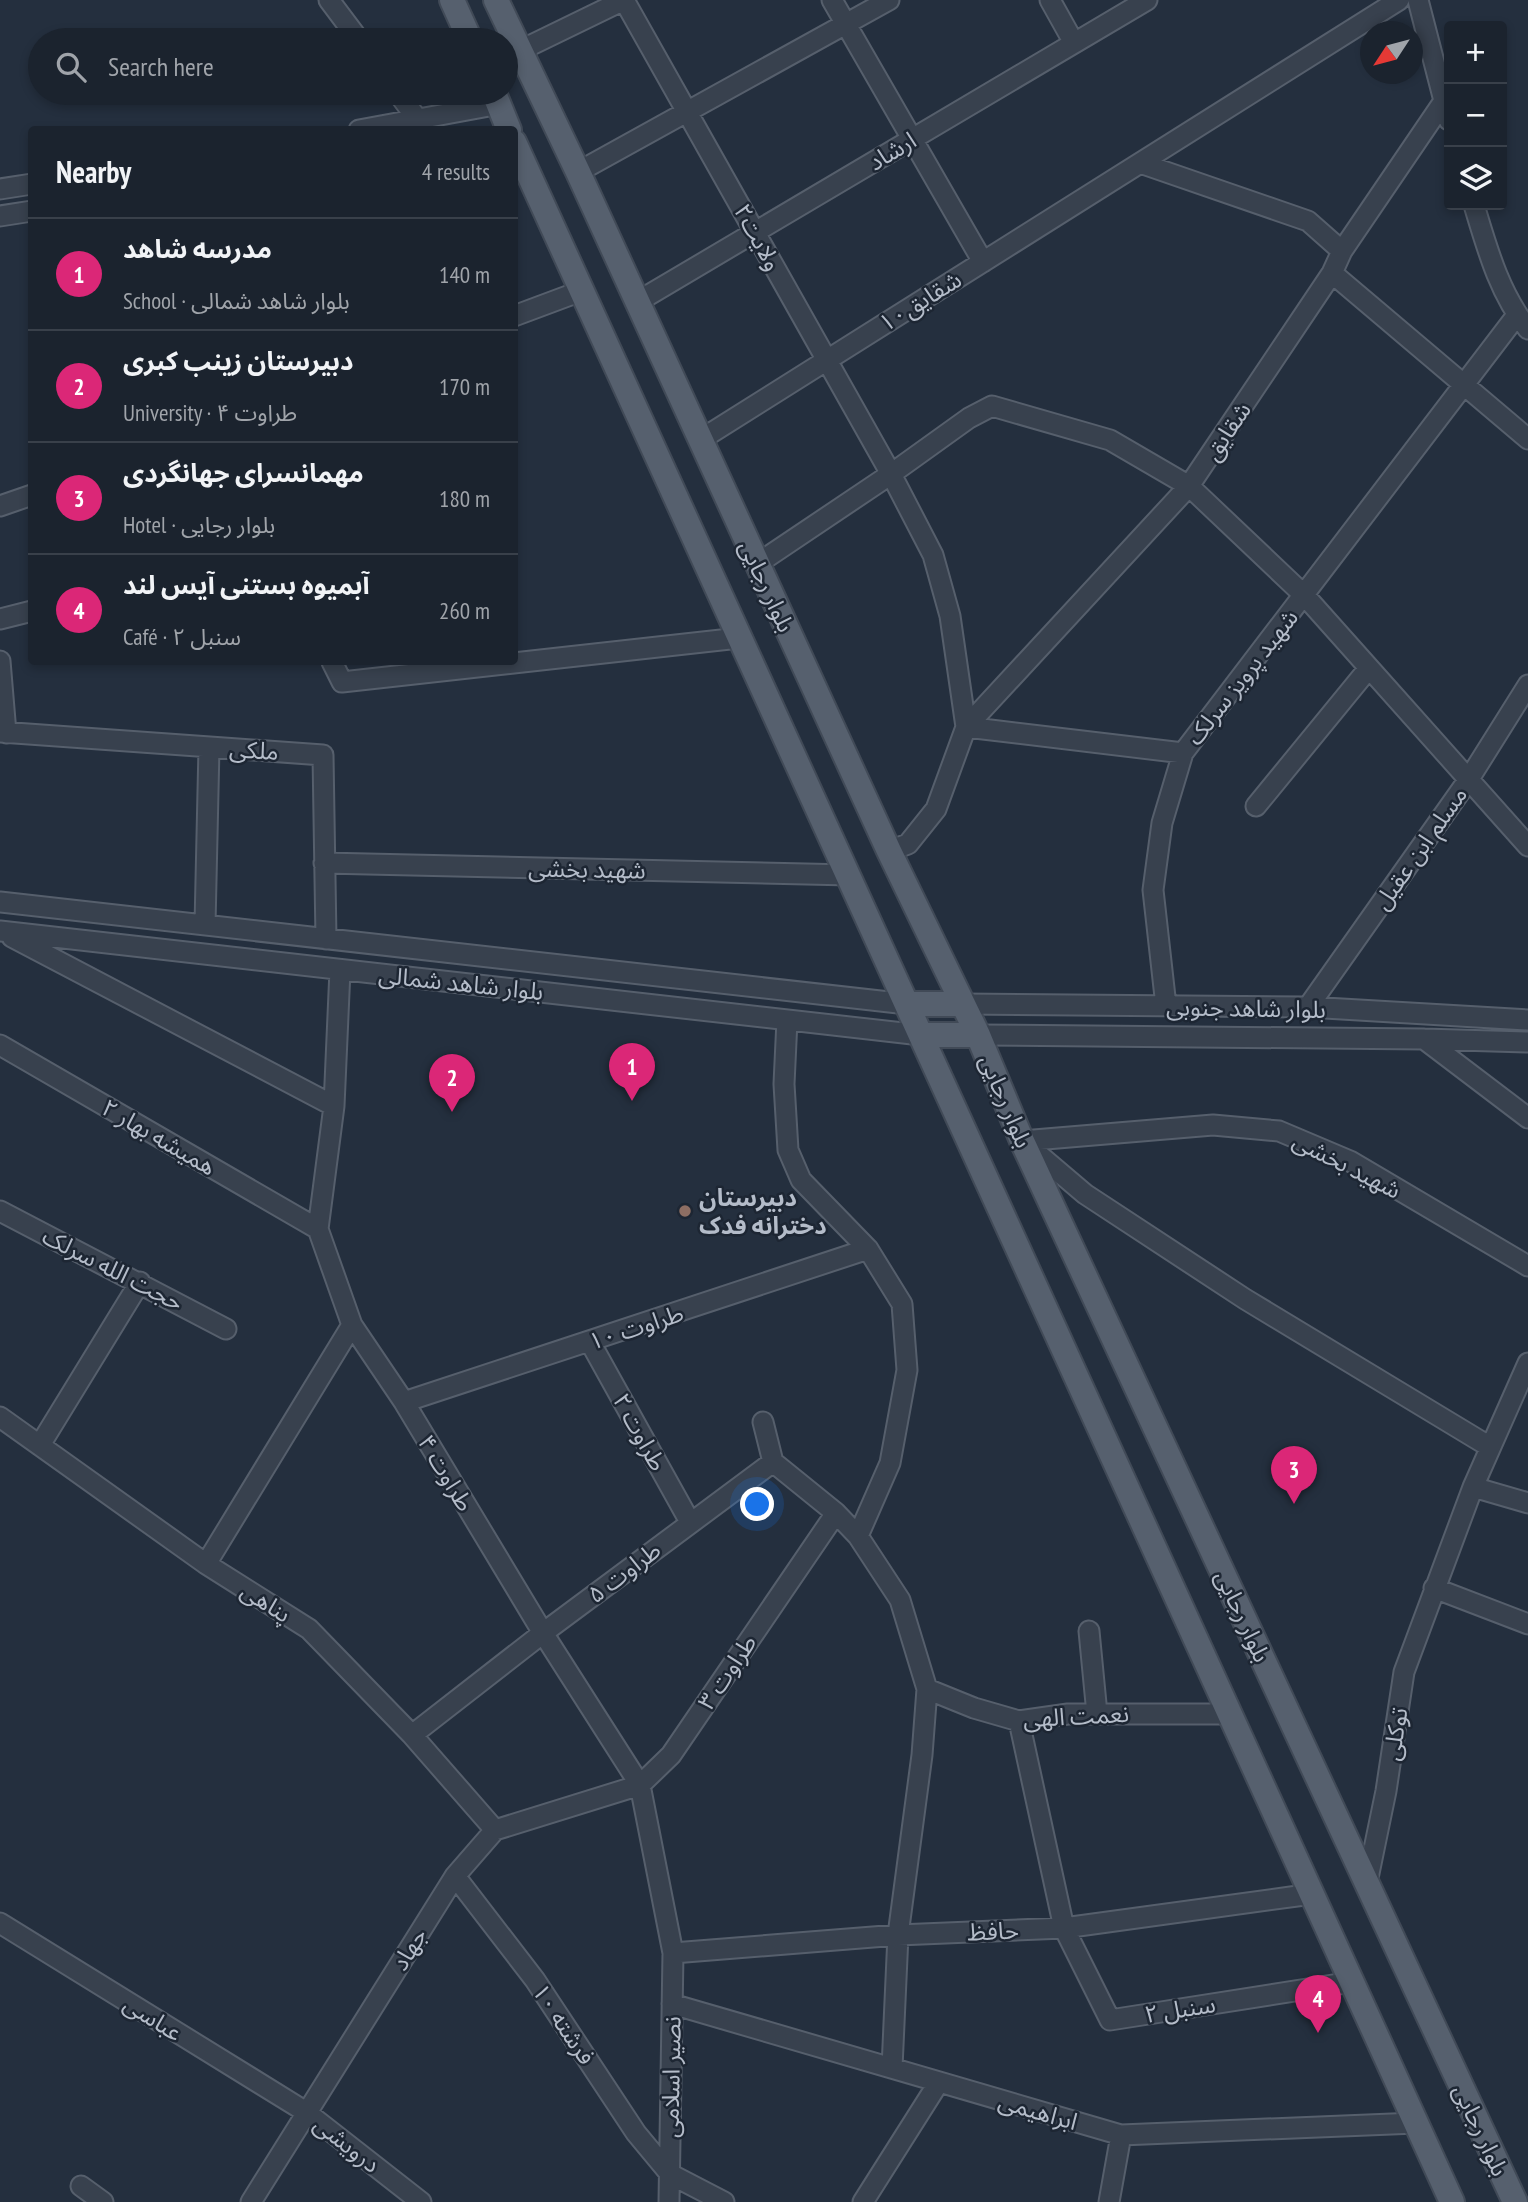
<!DOCTYPE html>
<html lang="en">
<head>
<meta charset="utf-8">
<style>
  :root { --surface:#1b232e; --page:#282f3a; --text:#f1f3f6; --muted:#a0a4aa; --line:#39404a; --accent:#db2777 }
  body { margin:0; font-family:"PT Sans Narrow","Noto Sans Arabic",sans-serif; background:var(--page); color:var(--text) }
  .controls { position:absolute; right:21px; top:21px; display:grid; overflow:hidden; border-radius:7px; box-shadow:0 4px 10px #0003 }
  .controls button { width:63px; height:63px; display:grid; place-items:center; padding:0; border:0; border-bottom:2px solid var(--line); background:var(--surface); color:var(--text); font:35px sans-serif }
  .compass { position:absolute; left:1360px; top:21px; width:63px; height:63px; border-radius:50%; background:var(--surface); box-shadow:0 4px 10px #0003; rotate:234deg }
  .you { position:absolute; left:758px; top:1505px; width:24px; height:24px; margin:-18px; border:5px solid #fff; border-radius:50%; background:#1a73e8; box-shadow:0 0 0 10px #1a73e833 }
  .badge { display:grid; place-items:center; width:46px; height:46px; border-radius:50%; background:var(--accent); color:#fff; font-size:23px; font-weight:700 }
  .pin { position:absolute; translate:-50% -58px; filter:drop-shadow(0 2px 4px #0008) }
  .pin::after { content:''; position:absolute; top:37px; width:24px; height:21px; background:inherit; clip-path:polygon(0 0,100% 0,50% 100%) }
  .list { margin:0; padding:0; list-style:none }
  h2 { display:flex; justify-content:space-between; align-items:center; height:91px; margin:0; padding:0 28px; font-size:30px }
  h2 small { font-size:23px; font-weight:400; color:var(--muted) }
  .list li { display:grid; grid-template-columns:46px 1fr auto; gap:21px; align-items:center; box-sizing:border-box; height:112px; padding:0 28px; border-top:2px solid var(--line) }
  .list b { display:block; font-size:26px; white-space:nowrap }
  .list p { margin:0; font-size:23px; white-space:nowrap; color:var(--muted) }
  .list em { font-size:23px; font-style:normal; color:var(--muted) }
  .icon { flex:none; width:38px; height:38px; fill:none; stroke:currentColor; stroke-width:2; stroke-linecap:round; stroke-linejoin:round }
  .map { position:relative; flex:none; width:1528px; height:2202px; overflow:hidden }
  .search { position:absolute; background:var(--surface); box-shadow:0 4px 10px #0003; left:28px; top:28px; width:490px; height:77px; display:flex; align-items:center; gap:18px; box-sizing:border-box; padding:0 24px; border-radius:38px; color:var(--muted); font-size:26px }
  .panel { position:absolute; background:var(--surface); box-shadow:0 4px 10px #0003; left:28px; top:126px; width:490px; height:539px; border-radius:7px }
  .map>svg:first-child { display:block }
  .lines { fill:none; stroke-linecap:round; stroke-linejoin:round }
  .minor-casing { stroke:#565f6c; stroke-width:23 }
  .major-casing { stroke:#414a57; stroke-width:28 }
  .minor { stroke:#38414e; stroke-width:19 }
  .major { stroke:#56606e; stroke-width:24 }
  .education-dot { fill:#8d6e63; stroke:#1d2633; stroke-width:2.5 }
  .labels { text-anchor:middle; dominant-baseline:central; stroke-width:5; stroke-linejoin:round; paint-order:stroke }
  .street-label { font-size:24px; fill:#b4bcc9; stroke:#1d2633 }
  .poi-label { font-size:24px; font-weight:bold; fill:#b4bcc9; stroke:#1d2633; text-anchor:start }
</style>
</head>
<body>
<div class="map">
<svg width="1528" height="2202" viewBox="0 0 1528 2202">
  <rect width="100%" height="100%" fill="#242f3e"/>
  <g class="lines">
    <!-- minor casing -->
    <g class="minor-casing">
      <path id="minor" d="M329,0L359,40
        M624,0L891,474L933,555L950,616L966,727L936,809L908,844L889,851
        M832,0L983,262
        M1050,0L1074,43
        M1418,0L1449,120
        M519,51L624,0
        M398,93L418,120
        M359,130L500,104
        M1140,163L1308,221L1342,251
        M578,172L889,0
        M0,189L32,184
        M1474,205C1487,248 1499,293 1528,329
        M0,216L32,211
        M1332,273L1528,439
        M637,302L1147,0
        M514,316L581,291
        M700,440L1399,0
        M0,506L32,495
        M757,564L891,474L969,418L992,406L1110,440L1189,486L1305,596L1528,846
        M0,619L32,611
        M0,661L6,733
        M332,662L342,682L739,638
        M966,727L1189,486L1332,273L1342,251L1444,101
        M966,727L1183,753
        M0,732L323,755L326,939
        M1256,806L1369,668
        M324,863L850,875
        M0,902L907,1004
        M205,925L209,747
        M0,931L921,1035
        M12,937L334,1106
        M340,970L334,1106L318,1229L352,1325L404,1402L543,1633L640,1785L673,1953L669,2202
        M963,1004L1308,1007L1528,1020
        M1166,1006L1153,890L1162,823L1183,753L1517,315
        M1308,1007L1469,779L1528,685
        M787,1020L784,1084L788,1150L801,1180L868,1249L902,1304L907,1370L890,1463L858,1536
        M978,1035L1424,1039L1528,1042
        M1424,1039L1528,1118
        M0,1045L318,1229
        M1022,1141L1213,1125L1279,1131L1350,1161L1528,1266
        M1025,1143L1085,1194L1245,1299L1490,1447
        M0,1211L226,1329
        M590,1342L690,1522
        M404,1402L868,1249
        M0,1417L206,1564L309,1629L412,1735L495,1830
        M763,1422L773,1462
        M40,1445L140,1282
        M1473,1487L1528,1503
        M206,1564L352,1325
        M1434,1588L1528,1624
        M1089,1631L1097,1714
        M927,1689L974,1708L1019,1721L1068,1714H1230
        M1019,1721L1064,1928L1110,2020L1352,1982
        M412,1735L543,1633L773,1462L836,1513
        M455,1876L535,1980L636,2133L670,2174L724,2202
        M1367,1883L1386,1791L1404,1672L1473,1487L1528,1363
        M0,1923L306,2112L421,2202
        M673,1953L898,1935L1064,1928L1312,1894
        M672,2004L1121,2135L1416,2123
        M81,2186L103,2202
        M251,2202L455,1876L495,1830L640,1785L671,1755L836,1513L858,1536L900,1600L927,1689L922,1755L898,1935L892,2068
        M863,2202L939,2082
        M1109,2202L1121,2135"/>
    </g>
    <!-- major casing -->
    <g class="major-casing">
      <path id="major" d="M452,0L470,40
        M496,0L578,172L889,851L978,1035L1022,1141L1515,2202
        M494,93L509,130
        M514,142L1452,2202
        M907,1004H963
        M921,1035H978"/>
    </g>
    <!-- minor -->
    <use href="#minor" class="minor"/>
    <!-- major -->
    <use href="#major" class="major"/>
  </g>
  <!-- markers -->
  <circle class="education-dot" cx="685" cy="1211" r="7"/>
  <g class="labels">
    <!-- street labels -->
    <g class="street-label">
      <text transform="translate(892 151) rotate(-31)">ارشاد</text>
      <text transform="translate(758 237) rotate(61)">ولایت۲</text>
      <text transform="translate(920 301) rotate(-32)">شقایق۱۰</text>
      <text transform="translate(1227 431) rotate(-56)">شقایق</text>
      <text transform="translate(767 586) rotate(65)">بلوار رجایی</text>
      <text transform="translate(1242 677) rotate(-52)">شهید پرویز سرلک</text>
      <text transform="translate(254 750) rotate(4)">ملکی</text>
      <text transform="translate(1420 848) rotate(-55)">مسلم ابن عقیل</text>
      <text transform="translate(587 869) rotate(1)">شهید بخشی</text>
      <text transform="translate(461 983) rotate(6)">بلوار شاهد شمالی</text>
      <text transform="translate(1246 1008) rotate(1)">بلوار شاهد جنوبی</text>
      <text transform="translate(1006 1101) rotate(67)">بلوار رجایی</text>
      <text transform="translate(159 1137) rotate(30)">همیشه بهار ۲</text>
      <text transform="translate(1347 1165) rotate(27)">شهید بخشی</text>
      <text transform="translate(113 1269) rotate(27)">حجت الله سرلک</text>
      <text transform="translate(636 1327) rotate(-18)">طراوت ۱۰</text>
      <text transform="translate(640 1432) rotate(61)">طراوت ۲</text>
      <text transform="translate(446 1473) rotate(59)">طراوت ۴</text>
      <text transform="translate(624 1572) rotate(-37)">طراوت ۵</text>
      <text transform="translate(266 1602) rotate(32)">پناهی</text>
      <text transform="translate(1243 1616) rotate(65)">بلوار رجایی</text>
      <text transform="translate(727 1672) rotate(-56)">طراوت ۳</text>
      <text transform="translate(1076 1716) rotate(-3)">نعمت الهی</text>
      <text transform="translate(1395 1734) rotate(-81)">توکلی</text>
      <text transform="translate(993 1931) rotate(-2)">حافظ</text>
      <text transform="translate(409 1949) rotate(-58)">جهاد</text>
      <text transform="translate(1180 2009) rotate(-9)">سنبل ۲</text>
      <text transform="translate(153 2018) rotate(32)">عباسی</text>
      <text transform="translate(564 2024) rotate(56)">فرشته ۱۰</text>
      <text transform="translate(671 2077) rotate(-89)">نصیر اسلامی</text>
      <text transform="translate(1038 2111) rotate(16)">ابراهیمی</text>
      <text transform="translate(1481 2130) rotate(65)">بلوار رجایی</text>
      <text transform="translate(347 2144) rotate(38)">درویشی</text>
    </g>
    <!-- poi labels -->
    <g class="poi-label">
      <text x="699" y="1197">دبیرستان<tspan x="699" dy="28">دخترانه فدک</tspan></text>
    </g>
  </g>
</svg>
<div class="controls">
<button>+</button>
<button>−</button>
<button><svg class="icon" aria-label="layers" viewBox="0 0 24 24"><path d="M12 4l9 5-9 5-9-5zM3 14l9 5 9-5"/></svg></button>
</div>
<svg class="compass" viewBox="-18 -18 36 36"><path d="M0-13l5 13h-10z" fill="#e53935"/><path d="M0 13l5-13h-10z" fill="#a0a4aa"/></svg>
<div class="you"></div>
<div class="pin badge" style="left:632px;top:1101px">1</div>
<div class="pin badge" style="left:452px;top:1112px">2</div>
<div class="pin badge" style="left:1294px;top:1504px">3</div>
<div class="pin badge" style="left:1318px;top:2033px">4</div>
<div class="search"><svg class="icon" aria-label="search" viewBox="0 0 24 24"><circle cx="10" cy="10" r="6"/><path d="M15 15l6 6"/></svg>Search here</div>
<section class="panel">
<h2>Nearby<small>4 results</small></h2>
<ul class="list">
<li><span class="badge">1</span><div><b>مدرسه شاهد</b><p>School · بلوار شاهد شمالی</p></div><em>140 m</em></li>
<li><span class="badge">2</span><div><b>دبیرستان زینب کبری</b><p>University · طراوت ۴</p></div><em>170 m</em></li>
<li><span class="badge">3</span><div><b>مهمانسرای جهانگردی</b><p>Hotel · بلوار رجایی</p></div><em>180 m</em></li>
<li><span class="badge">4</span><div><b>آبمیوه بستنی آیس لند</b><p>Café · سنبل ۲</p></div><em>260 m</em></li>
</ul>
</section>
</div>
</body>
</html>
